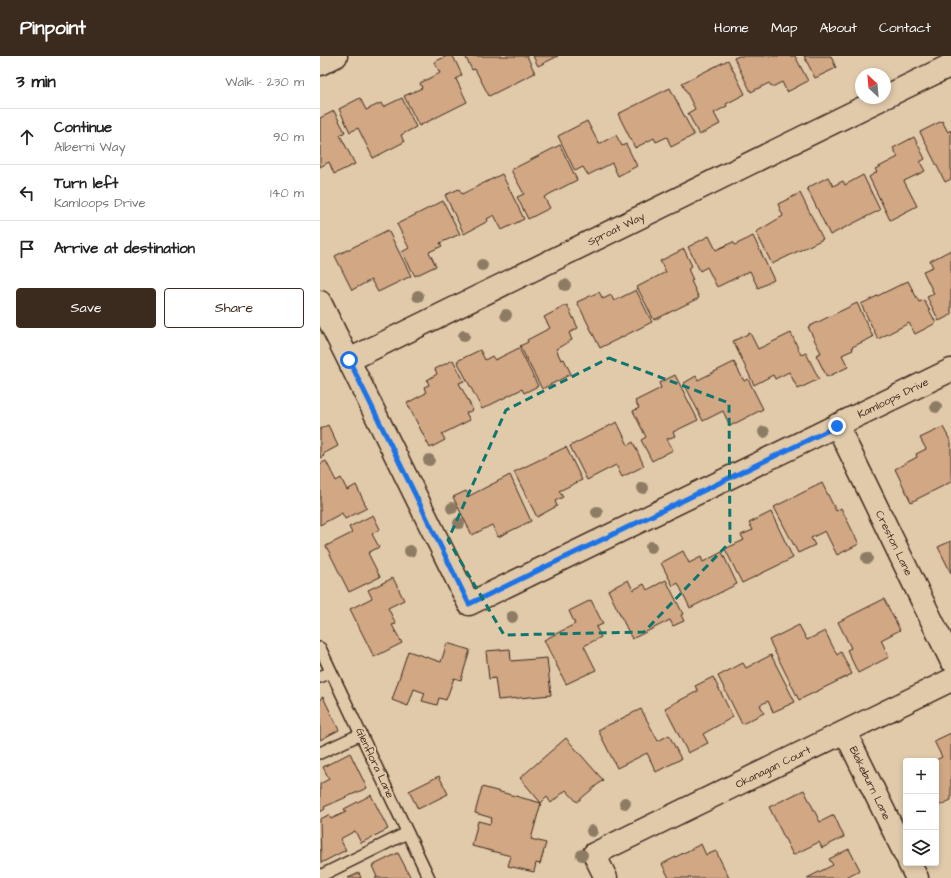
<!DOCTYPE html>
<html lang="en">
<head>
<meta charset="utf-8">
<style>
  :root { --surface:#fff; --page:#f6f6f6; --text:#222; --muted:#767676; --line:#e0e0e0; --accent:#3b2a1e }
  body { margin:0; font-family:"Architects Daughter",sans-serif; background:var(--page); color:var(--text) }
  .controls { position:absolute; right:12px; bottom:12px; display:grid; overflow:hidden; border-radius:4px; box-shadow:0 2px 6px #0003 }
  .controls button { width:36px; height:36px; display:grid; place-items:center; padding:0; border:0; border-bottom:1px solid var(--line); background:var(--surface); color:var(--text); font:20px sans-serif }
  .compass { position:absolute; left:535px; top:12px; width:36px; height:36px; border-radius:50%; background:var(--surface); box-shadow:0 2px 6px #0003; rotate:334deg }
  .stop { position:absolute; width:12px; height:12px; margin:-9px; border:3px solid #1a73e8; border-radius:50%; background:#fff }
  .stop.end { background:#1a73e8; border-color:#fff; box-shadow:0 1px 4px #0008 }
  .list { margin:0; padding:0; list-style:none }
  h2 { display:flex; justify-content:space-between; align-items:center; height:52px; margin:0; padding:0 16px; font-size:17px }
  h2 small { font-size:13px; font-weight:400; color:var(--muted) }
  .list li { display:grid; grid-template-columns:26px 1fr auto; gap:12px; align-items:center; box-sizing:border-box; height:56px; padding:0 16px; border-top:1px solid var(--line) }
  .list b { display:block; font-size:15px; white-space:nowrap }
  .list p { margin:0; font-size:13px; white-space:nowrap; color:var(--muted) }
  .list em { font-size:13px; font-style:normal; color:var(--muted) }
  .actions { display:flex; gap:8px; padding:12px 16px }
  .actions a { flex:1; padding:9px 0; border:1px solid var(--accent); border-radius:4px; text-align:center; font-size:14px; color:var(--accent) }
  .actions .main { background:var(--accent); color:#fff }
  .icon { flex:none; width:22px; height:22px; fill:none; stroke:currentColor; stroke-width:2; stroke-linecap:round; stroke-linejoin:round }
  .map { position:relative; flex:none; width:631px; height:822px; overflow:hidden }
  header { display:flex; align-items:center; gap:24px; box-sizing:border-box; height:56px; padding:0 20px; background:var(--accent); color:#fff }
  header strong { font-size:19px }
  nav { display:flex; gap:22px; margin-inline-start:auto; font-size:14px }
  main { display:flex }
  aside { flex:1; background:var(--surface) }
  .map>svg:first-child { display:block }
  .building { fill:#d1a784; stroke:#3b2a1e }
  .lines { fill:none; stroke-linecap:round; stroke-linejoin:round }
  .service-casing { stroke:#3b2a1e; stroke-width:14 }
  .minor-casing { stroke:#3b2a1e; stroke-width:25 }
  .service { stroke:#e1caaa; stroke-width:11 }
  .minor { stroke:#e1caaa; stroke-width:22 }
  .tree { fill:#8d7c64 }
  .route { stroke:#1a73e8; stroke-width:5 }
  .marked { fill:none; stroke:#0f766e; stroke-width:3; stroke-dasharray:8 5; stroke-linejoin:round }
  .labels { text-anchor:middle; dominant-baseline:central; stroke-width:4; stroke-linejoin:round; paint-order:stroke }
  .street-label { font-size:11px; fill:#3b2a1e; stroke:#e1caaa }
</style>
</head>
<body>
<header>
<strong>Pinpoint</strong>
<nav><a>Home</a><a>Map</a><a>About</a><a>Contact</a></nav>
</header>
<main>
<aside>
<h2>3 min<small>Walk · 230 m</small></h2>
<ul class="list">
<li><svg class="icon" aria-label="ahead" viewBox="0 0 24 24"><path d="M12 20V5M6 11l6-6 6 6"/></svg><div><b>Continue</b><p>Alberni Way</p></div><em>90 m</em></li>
<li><svg class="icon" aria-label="left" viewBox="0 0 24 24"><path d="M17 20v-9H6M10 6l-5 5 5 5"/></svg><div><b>Turn left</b><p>Kamloops Drive</p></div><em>140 m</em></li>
<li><svg class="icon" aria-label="arrive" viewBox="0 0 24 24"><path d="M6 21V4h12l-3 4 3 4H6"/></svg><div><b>Arrive at destination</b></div></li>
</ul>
<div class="actions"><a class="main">Save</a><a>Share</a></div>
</aside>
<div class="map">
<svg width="631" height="822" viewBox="0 0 631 822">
  <rect width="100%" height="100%" fill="#e1caaa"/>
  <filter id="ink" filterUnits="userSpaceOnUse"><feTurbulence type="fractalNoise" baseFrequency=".025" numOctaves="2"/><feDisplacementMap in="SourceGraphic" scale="8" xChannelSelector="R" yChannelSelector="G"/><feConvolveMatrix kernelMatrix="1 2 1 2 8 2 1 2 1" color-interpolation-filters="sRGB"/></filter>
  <g filter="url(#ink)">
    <!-- building -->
    <path class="building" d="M127,0H133L142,19L136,23L147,46L99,70L84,40L102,32L100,27L120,17L114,6Z
      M145,0H207L215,17L169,40L155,13L152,14Z
      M213,0H238L218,10Z
      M419,0H475L488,25L467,36L462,26L452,31L449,27L431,36L414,2Z
      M484,0H511L516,12L495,22Z
      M408,4L425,38L406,48L407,50L394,57L400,68L379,79L368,57L375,53L362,27Z
      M350,32L374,79L351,91L347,81L336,86L334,82L315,92L298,58Z
      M40,42L46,54L61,47L63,51L82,42L96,71L81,79L84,86L53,102L38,72L30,76L19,53Z
      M14,55L25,76L20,79L35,108L14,118L9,106L0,111V62Z
      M267,65L279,88L296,79L302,90L306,88L317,110L298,120L292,107L268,119L263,111L255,115L238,80Z
      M622,65L628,76L631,74V123L625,126L600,76Z
      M594,81L605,103L600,106L605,115L584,125L597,150L570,164L549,121L557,116L555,113L578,101L573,92Z
      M240,89L257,124L224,141L230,152L208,163L197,141L204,138L191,114Z
      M182,118L204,163L182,174L174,159L167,163L168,165L144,178L125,139L139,133L142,138Z
      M543,119L560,154L510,179L487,132L508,121L513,130L523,125L525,129Z
      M480,137L503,183L452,208L436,176L463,160L458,148Z
      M123,145L140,178L120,187L122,190L109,196L116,210L95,220L82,196L89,192L77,168Z
      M68,174L91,220L58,236L51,224L32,234L15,200Z
      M389,180L396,194L413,186L415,189L433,180L454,224L438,232L430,215L397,231L387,211L380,215L368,191Z
      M364,193L372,210L368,213L373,224L371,225L379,242L334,264L317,231L346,216L340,205Z
      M631,194V259L619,265L607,241L614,238L603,215L613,211L610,205Z
      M588,225L599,246L604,244L616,267L595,278L589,267L558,283L541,248Z
      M316,234L332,266L280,292L257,246L279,236L283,243L291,239L294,245Z
      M537,247L553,281L532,291L533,294L522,299L528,311L507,321L496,299L501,297L488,271Z
      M247,249L258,272L249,277L252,284L236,293L241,304L244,303L251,318L222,333L200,290L208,286L207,284L230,272L224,261Z
      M430,277L438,293L471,277L481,299L486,297L499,323L478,333L469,316L455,323L453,319L434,329L413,285Z
      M199,292L218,330L204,337L202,333L162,353L137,305L160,294L165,304L172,300L175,304Z
      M133,304L144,325L139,327L153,354L146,357L150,364L122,378L125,384L110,392L87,347L106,337L104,331L109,329L107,324L117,318L115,313Z
      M414,306L424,325L428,323L443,353L410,370L403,355L383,365L364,327L376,320L378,324Z
      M355,319L378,364L353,376L355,380L347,383L353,394L332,405L321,384L326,381L313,355L319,352L315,345L341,332L339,327Z
      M297,366L308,389L313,386L324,410L302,421L296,409L267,424L250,390Z
      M8,369L18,390L3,398L4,400L0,402V373Z
      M623,371L631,386V426L591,446L575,413L597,401L596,398L606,393L600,382Z
      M246,391L262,424L239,435L243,441L235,445L237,450L217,461L194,416Z
      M6,405L16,425L21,422L27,434L36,429L47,452L25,463L22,457L0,469V408Z
      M190,419L211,465L178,481L172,469L152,479L133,441L146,435L149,440Z
      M502,427L516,455L521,452L539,488L517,499L505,475L491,482L495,489L478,497L454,451Z
      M451,456L473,502L422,527L405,493L424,484L421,479L433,474L429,467Z
      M53,459L60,473L52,478L59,491L48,497L60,521L29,536L6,490L32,477L29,471Z
      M631,485V517L618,491Z
      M363,495L369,507L381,501L383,506L402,496L417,528L370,552L358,527L353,530L341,507Z
      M73,522L84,544L68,552L76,568L72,569L82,587L54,601L30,553L52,542L48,534Z
      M308,524L313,534L324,528L327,534L346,524L363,558L361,559L364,565L353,570L350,564L312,583L288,534Z
      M564,543L580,574L561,584L569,601L538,617L527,594L531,592L518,566Z
      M271,544L283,568L276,571L281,581L264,590L276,614L246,628L224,584L255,568L249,555Z
      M479,569L487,584L505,575L517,599L521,596L532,618L479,644L449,584Z
      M127,587L150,594L141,624L134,622L126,644L119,642L117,649L102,645L105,637L94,633L88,650L72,644L88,595L121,606Z
      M190,593L191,605L227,602L231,639L178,644L175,622L169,623L166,595Z
      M451,599L475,646L453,656L448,645L440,649L444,657L422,668L398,620L423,607L426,612Z
      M393,621L413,661L383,678L388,687L368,697L345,652L378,635L375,630Z
      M3,641L19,674L0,684V643Z
      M321,653L338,685L349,679L361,703L336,716L327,697L297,712L278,674Z
      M631,677V744L616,751V705H614L622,701L614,685Z
      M246,682L283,724L257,746L246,734L231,747L227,741L221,747L200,722Z
      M30,697L47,732L4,751L5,753L0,756V728L9,723L3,711Z
      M119,720L128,738L98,753L89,735Z
      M162,731L221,747L211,783L226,787L220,808L216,807L214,816L188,810L191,800L152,790L158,765L170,768L172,762L155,757Z
      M484,734L500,766L514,759L524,781L502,792L499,786L473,799L449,751Z
      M51,739L68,773L41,787L35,775L20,783L26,794L1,807L0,763L9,759L11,763L26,756L24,753Z
      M381,788L386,799L396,795L409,822H349L342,808Z
      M529,793L540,814L524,822H487L513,809L509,803Z
      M78,797L91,822H55L57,821L52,810Z
      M39,817L41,822H28Z"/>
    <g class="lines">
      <!-- service casing -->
      <g class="service-casing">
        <path id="service" d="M0,592L109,822
          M0,621L11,616
          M0,697L41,678
          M0,820L87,777"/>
      </g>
      <!-- minor casing -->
      <g class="minor-casing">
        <path id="minor" d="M0,8L16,0
          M565,41L631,9
          M0,246L149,548L631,314
          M29,304L563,42
          M517,369L631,604
          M525,676L586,800
          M589,807L597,822
          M286,822L274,798L631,624"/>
      </g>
      <!-- service -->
      <use href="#service" class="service"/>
      <!-- minor -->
      <use href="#minor" class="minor"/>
    </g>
    <!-- trees -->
    <g class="tree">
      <circle cx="162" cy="209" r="6"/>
      <circle cx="245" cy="229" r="6"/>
      <circle cx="98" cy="240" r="6"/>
      <circle cx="186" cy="259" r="6"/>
      <circle cx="144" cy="280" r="6"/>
      <circle cx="616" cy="351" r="6"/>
      <circle cx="444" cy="376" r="6"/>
      <circle cx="109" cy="404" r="6"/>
      <circle cx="323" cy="432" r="6"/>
      <circle cx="132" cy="452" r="6"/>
      <circle cx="277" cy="456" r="6"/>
      <circle cx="139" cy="467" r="6"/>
      <circle cx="331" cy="491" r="6"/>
      <circle cx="90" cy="495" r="6"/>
      <circle cx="547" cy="502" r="6"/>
      <circle cx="192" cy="561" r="6"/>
      <circle cx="305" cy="747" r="6"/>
      <circle cx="272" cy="775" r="6"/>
      <circle cx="262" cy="799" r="6"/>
    </g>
  </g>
  <g class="lines" filter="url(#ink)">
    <!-- route -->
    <path class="route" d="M29,304L149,548L517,370"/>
  </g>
  <!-- marked area -->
  <path class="marked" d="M289,302L409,347L410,486L324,576L184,579L128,484L186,354Z"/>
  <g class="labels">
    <!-- street labels -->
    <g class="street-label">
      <text transform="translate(296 173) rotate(-26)">Sproat Way</text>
      <text transform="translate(573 342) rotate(-26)">Kamloops Drive</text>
      <text transform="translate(574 487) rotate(64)">Creston Lane</text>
      <text transform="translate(55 707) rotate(65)">Glenflora Lane</text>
      <text transform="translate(453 711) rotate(-26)">Okanagan Court</text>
      <text transform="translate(550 727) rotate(64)">Blakeburn Lane</text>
    </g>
  </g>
</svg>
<div class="controls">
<button>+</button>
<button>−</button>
<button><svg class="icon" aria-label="layers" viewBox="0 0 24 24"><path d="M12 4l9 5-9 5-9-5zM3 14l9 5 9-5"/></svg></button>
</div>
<svg class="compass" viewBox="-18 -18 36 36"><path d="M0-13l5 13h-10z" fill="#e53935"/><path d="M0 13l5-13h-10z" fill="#767676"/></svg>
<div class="stop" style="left:29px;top:304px"></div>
<div class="stop end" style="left:517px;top:370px"></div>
</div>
</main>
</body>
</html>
